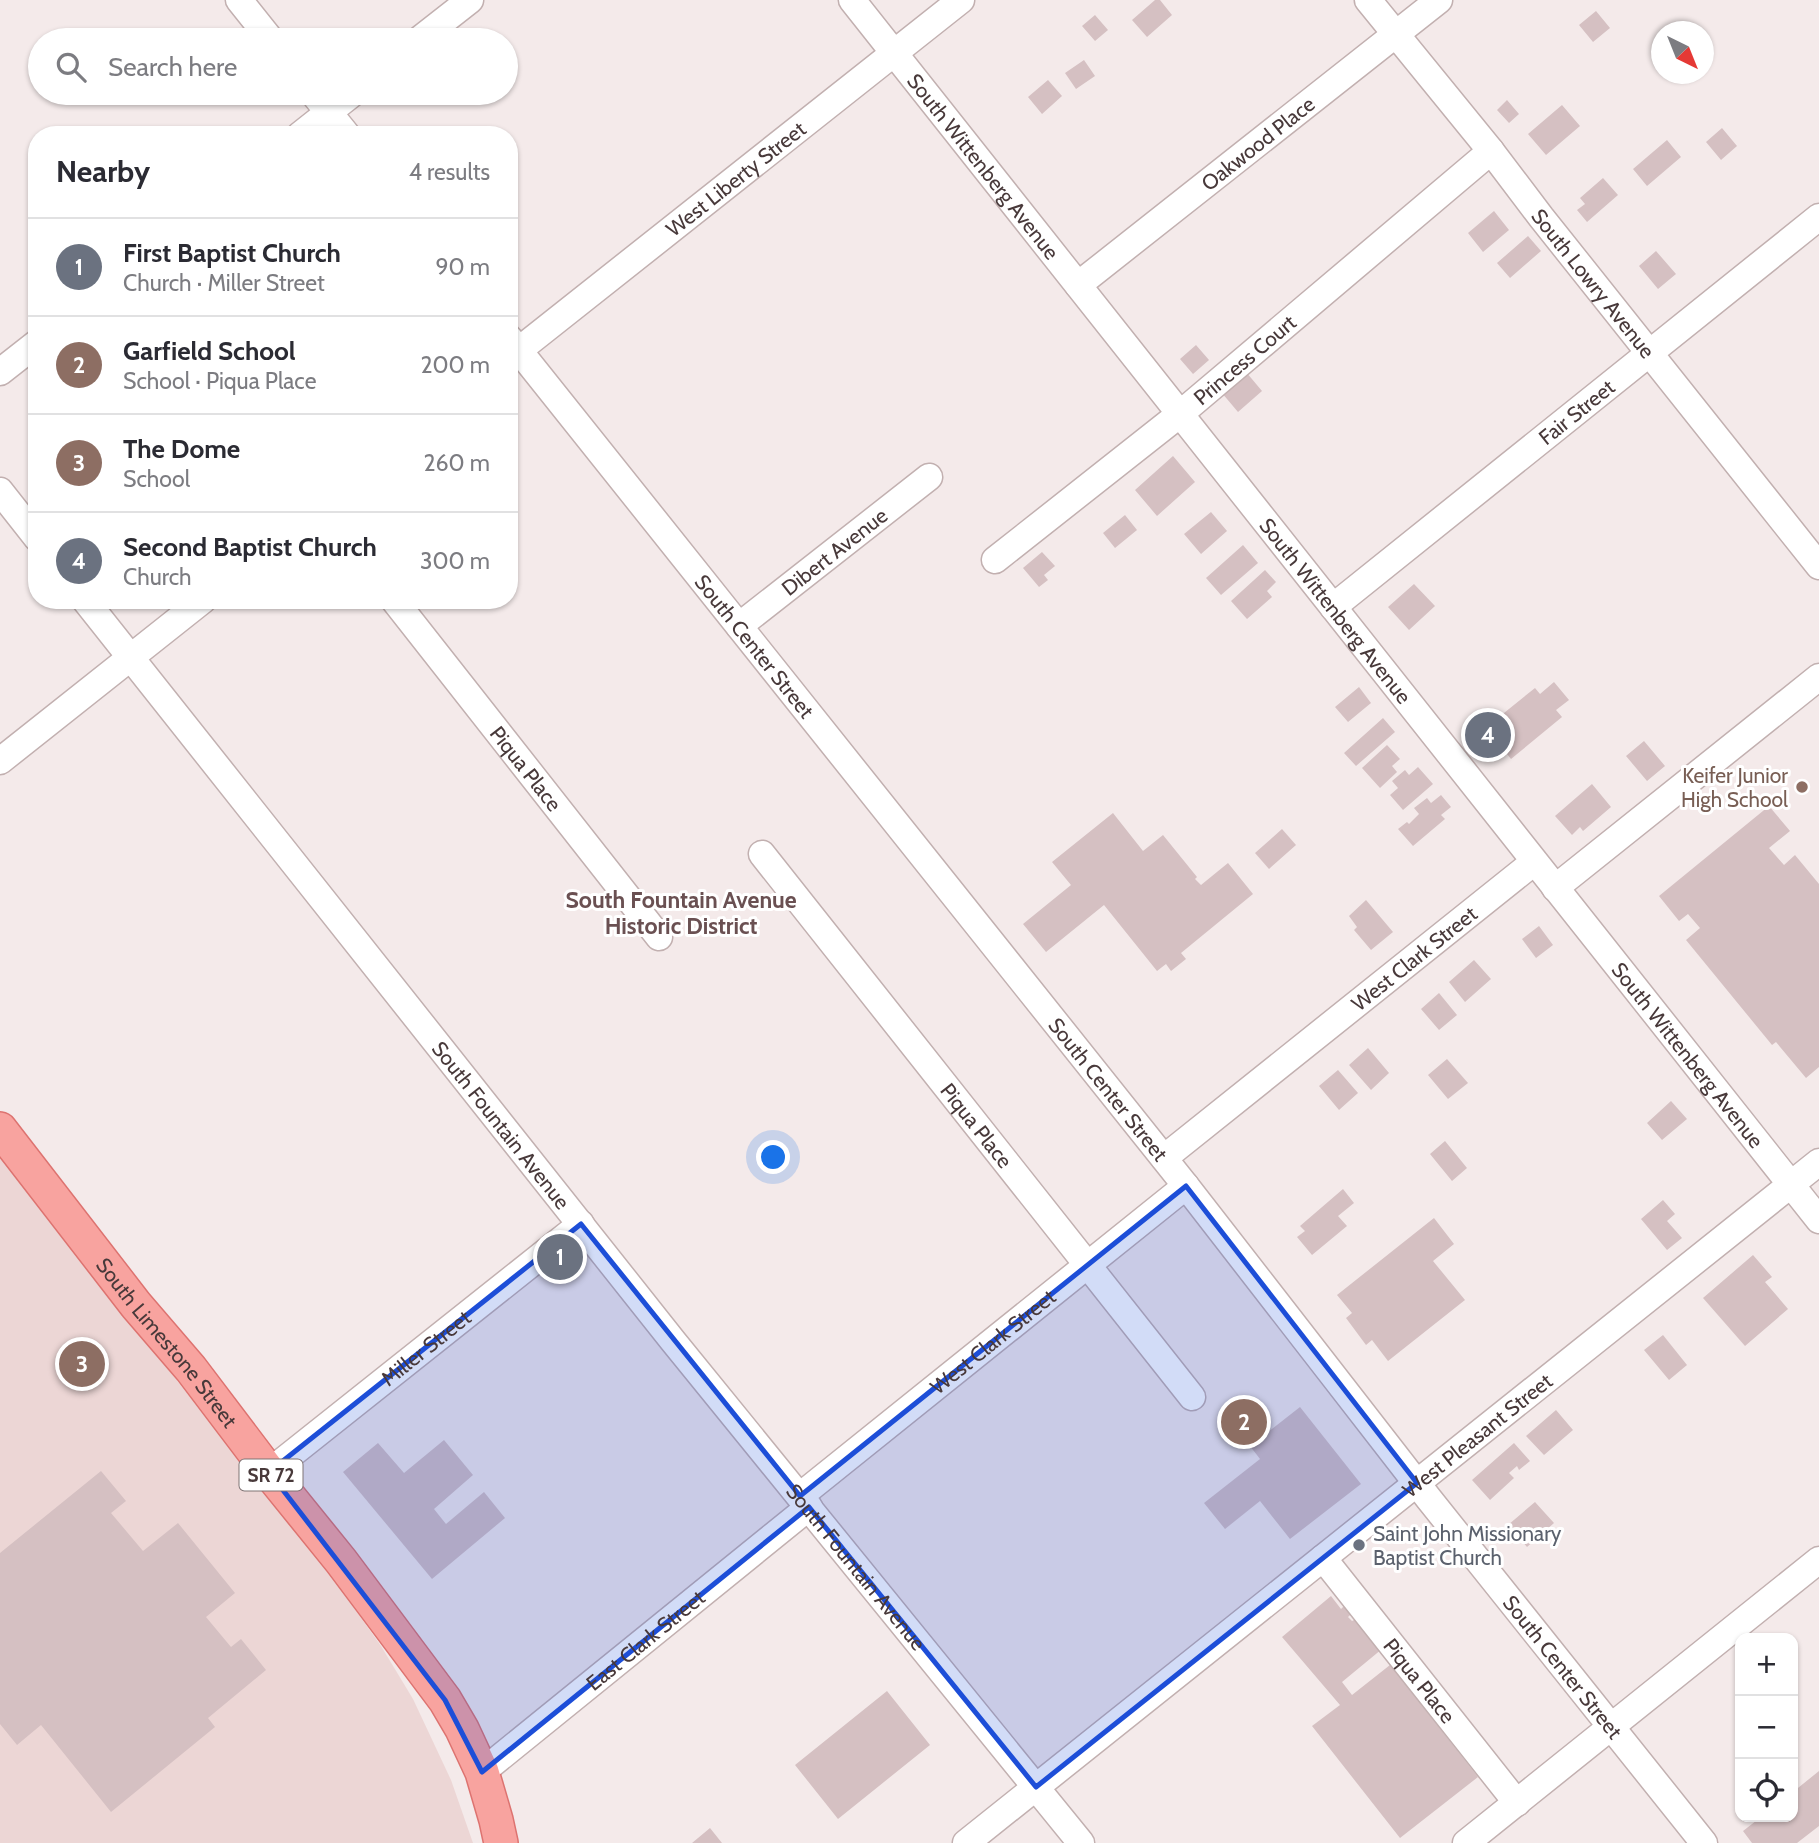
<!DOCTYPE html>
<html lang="en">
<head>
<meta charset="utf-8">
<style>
  :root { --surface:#fff; --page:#f2f2f3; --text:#2b2b33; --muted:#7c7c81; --line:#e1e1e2; --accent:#1a73e8 }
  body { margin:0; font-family:Cabin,sans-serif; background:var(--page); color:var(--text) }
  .controls { position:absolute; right:21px; bottom:21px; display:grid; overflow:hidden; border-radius:14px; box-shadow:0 2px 5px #0004 }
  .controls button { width:63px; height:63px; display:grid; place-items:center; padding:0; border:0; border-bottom:2px solid var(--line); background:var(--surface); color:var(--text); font:35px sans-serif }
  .compass { position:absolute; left:1651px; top:21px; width:63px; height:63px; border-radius:50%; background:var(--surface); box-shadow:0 2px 5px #0004; rotate:137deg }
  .you { position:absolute; left:774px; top:1158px; width:24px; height:24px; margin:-18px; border:5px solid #fff; border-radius:50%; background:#1a73e8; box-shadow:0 0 0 10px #1a73e833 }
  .badge { display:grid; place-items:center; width:46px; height:46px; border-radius:50%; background:var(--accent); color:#fff; font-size:23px; font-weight:700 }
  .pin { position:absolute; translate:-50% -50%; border:4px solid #fff; box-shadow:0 2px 7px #0006 }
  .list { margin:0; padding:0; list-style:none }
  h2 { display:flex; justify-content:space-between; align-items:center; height:91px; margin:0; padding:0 28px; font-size:30px }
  h2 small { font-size:23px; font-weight:400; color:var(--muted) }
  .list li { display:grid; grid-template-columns:46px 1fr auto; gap:21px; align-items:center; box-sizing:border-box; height:98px; padding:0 28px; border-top:2px solid var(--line) }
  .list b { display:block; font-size:26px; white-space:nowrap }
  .list p { margin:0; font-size:23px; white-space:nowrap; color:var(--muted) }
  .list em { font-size:23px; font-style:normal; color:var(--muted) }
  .icon { flex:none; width:38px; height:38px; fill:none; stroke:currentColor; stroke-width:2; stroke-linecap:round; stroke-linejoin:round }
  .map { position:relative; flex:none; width:1819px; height:1843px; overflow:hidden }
  .search { position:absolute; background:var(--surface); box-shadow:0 2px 5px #0004; left:28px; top:28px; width:490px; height:77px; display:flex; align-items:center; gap:18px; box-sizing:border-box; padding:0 24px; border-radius:38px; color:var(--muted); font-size:26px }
  .panel { position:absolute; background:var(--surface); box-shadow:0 2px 5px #0004; left:28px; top:126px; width:490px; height:483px; border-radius:28px }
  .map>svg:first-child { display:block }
  .education { fill:#ecd6d5 }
  .building { fill:#d5c0c2 }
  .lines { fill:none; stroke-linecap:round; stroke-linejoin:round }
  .minor-casing { stroke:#c2b0b0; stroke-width:29 }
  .major-casing { stroke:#dd7370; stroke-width:36 }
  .minor { stroke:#fff; stroke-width:26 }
  .major { stroke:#f8a39f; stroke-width:33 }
  .marked { fill:#1d4ed8; fill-opacity:0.2; stroke:#1d4ed8; stroke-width:5; stroke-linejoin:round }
  .education-dot { fill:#8d6e63; stroke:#fff; stroke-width:2.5 }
  .worship-dot { fill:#6b7280; stroke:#fff; stroke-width:2.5 }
  .labels { text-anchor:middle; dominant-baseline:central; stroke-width:6; stroke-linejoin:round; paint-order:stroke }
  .shield { fill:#fff; stroke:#7f7475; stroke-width:2 }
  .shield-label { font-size:19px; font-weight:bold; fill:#48393a }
  .street-label { font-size:21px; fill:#48393a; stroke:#fff }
  .education-label { font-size:21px; fill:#785e54; stroke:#fff; text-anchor:end }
  .worship-label { font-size:21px; fill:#5b616d; stroke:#fff; text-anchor:start }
  .neighbourhood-label { font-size:23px; font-weight:bold; fill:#6a5052; stroke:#fff }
</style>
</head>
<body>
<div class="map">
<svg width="1819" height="1843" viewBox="0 0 1819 1843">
  <rect width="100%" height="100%" fill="#f4eaea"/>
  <!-- education -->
  <path class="education" d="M0,1157L327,1570L381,1646L413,1699L451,1780L473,1843H0Z"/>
  <!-- building -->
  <path class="building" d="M1155,0H1160L1172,15L1147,37L1132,20Z
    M1596,11L1610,28L1593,42L1579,25Z
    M1095,15L1108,30L1095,41L1082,26Z
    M1084,60L1095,76L1076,89L1065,73Z
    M1048,80L1062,96L1042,114L1028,97Z
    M1507,100L1519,114L1509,123L1497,110Z
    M1562,105L1580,126L1546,155L1528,134Z
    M1722,128L1737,146L1721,160L1706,142Z
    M1667,140L1681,157L1647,186L1633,169Z
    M1603,178L1618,195L1587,222L1577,210L1585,204L1580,198Z
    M1494,211L1509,230L1483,252L1468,233Z
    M1528,236L1541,251L1510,278L1497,263Z
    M1656,251L1676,274L1658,289L1639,266Z
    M1196,345L1209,360L1193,374L1180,359Z
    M1241,366L1262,391L1238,412L1216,386Z
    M1173,456L1195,482L1157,516L1135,490Z
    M1211,512L1227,531L1201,554L1184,534Z
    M1125,515L1137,530L1115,548L1103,533Z
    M1243,545L1258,563L1221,595L1206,578Z
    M1042,552L1055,566L1044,575L1048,580L1039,587L1023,568Z
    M1265,570L1276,582L1267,591L1272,597L1247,619L1231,601Z
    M1414,584L1435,606L1409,630L1388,607Z
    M1554,682L1569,700L1556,710L1562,717L1511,759L1483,724L1496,714L1499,717L1535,688L1540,694Z
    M1359,687L1371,703L1348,722L1335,707Z
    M1383,718L1395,732L1356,766L1344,753Z
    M1644,741L1665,766L1647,781L1626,756Z
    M1387,745L1400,759L1392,766L1397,772L1380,788L1362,768Z
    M1418,767L1433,784L1403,810L1390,795L1398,788L1392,781L1405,770L1409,775Z
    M1592,784L1611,807L1583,831L1580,827L1572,835L1555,816Z
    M1441,795L1451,807L1441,815L1445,819L1413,846L1398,829L1407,822L1409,824L1419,814L1414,808L1427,798L1431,803Z
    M1769,806L1790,831L1769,848L1784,865L1795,855L1819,884V1067L1806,1078L1776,1042L1772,1045L1686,940L1700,928L1688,914L1679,921L1659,896Z
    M1113,813L1143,851L1163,835L1197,877L1195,879L1201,885L1228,863L1253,894L1181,953L1186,959L1171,971L1166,964L1157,971L1104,905L1046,952L1023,924L1071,885L1052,862Z
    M1282,829L1296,845L1269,869L1255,853Z
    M1366,900L1393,932L1371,950L1354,930L1357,927L1349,916Z
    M1539,926L1553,945L1536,958L1522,939Z
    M1474,960L1491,979L1465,1002L1449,982Z
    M1439,993L1457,1015L1439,1030L1421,1009Z
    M1368,1048L1389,1073L1371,1090L1349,1065Z
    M1447,1059L1468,1083L1448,1099L1428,1075Z
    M1338,1070L1358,1093L1339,1110L1319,1086Z
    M1671,1101L1687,1119L1662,1140L1647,1123Z
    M1445,1141L1467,1168L1452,1181L1430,1154Z
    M1343,1189L1354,1203L1338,1216L1347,1226L1312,1255L1297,1237L1305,1231L1300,1226Z
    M1663,1200L1675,1214L1667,1221L1682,1238L1667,1250L1641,1219Z
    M1434,1218L1454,1244L1433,1261L1465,1300L1388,1361L1372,1340L1366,1345L1346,1318L1352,1313L1337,1295Z
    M1753,1255L1772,1277L1765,1282L1788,1309L1745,1346L1703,1298Z
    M1663,1335L1687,1365L1669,1380L1644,1350Z
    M1300,1407L1361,1484L1290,1539L1260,1501L1225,1529L1204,1503L1260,1459L1250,1446Z
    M1556,1410L1573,1430L1544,1455L1526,1436Z
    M444,1440L473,1475L434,1509L446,1524L484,1492L505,1518L432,1579L343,1472L378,1443L404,1473Z
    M1514,1443L1530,1461L1519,1470L1517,1466L1509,1473L1514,1478L1490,1500L1472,1480Z
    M101,1471L126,1501L111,1513L143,1551L178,1523L235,1593L206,1617L231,1647L241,1639L266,1670L208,1718L215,1727L111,1812L41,1725L17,1745L0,1724V1553Z
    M1535,1502L1554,1523L1527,1547L1508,1525Z
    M1331,1596L1341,1609L1346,1604L1353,1612L1348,1617L1352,1621L1354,1620L1361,1622L1382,1649L1342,1682L1352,1695L1390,1665L1478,1777L1400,1838L1312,1726L1340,1705L1282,1637Z
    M887,1691L930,1745L838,1819L795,1765Z
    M1819,1771V1826L1797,1843H1752L1743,1831L1761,1817H1793V1792Z
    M710,1828L722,1843H692Z"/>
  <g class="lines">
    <!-- minor casing -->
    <g class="minor-casing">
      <g id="minor">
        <path d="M239,0L271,40"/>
        <path id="s1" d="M852,0L1819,1220"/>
        <path id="s2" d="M1368,0L1491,151L1541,217L1819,566"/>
        <path d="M419,40L470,0"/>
        <path d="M313,93L347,135"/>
        <path d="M300,135L353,93"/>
        <path id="s3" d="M1078,285L1439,0"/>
        <path id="s4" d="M509,338L1186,1186L1429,1499L1704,1843"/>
        <path id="s5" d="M509,358L961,0"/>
        <path d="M0,372L37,343"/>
        <path d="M0,491L37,538"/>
        <path id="s6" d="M995,560L1180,414L1491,151"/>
        <path id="s7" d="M85,600L673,1341L1081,1843"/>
        <path id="s8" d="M394,600L659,937"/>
        <path id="s9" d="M1333,607L1819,217"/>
        <path id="s10" d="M739,626L929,477"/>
        <path d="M0,761L203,600"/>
        <path id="s11" d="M762,854L1192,1397"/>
        <path d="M1555,888L1819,677"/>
        <path id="s12" d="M1164,1158L1534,862"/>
        <path id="s13" d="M269,1472L581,1224"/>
        <path id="s14" d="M800,1496L1186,1186"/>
        <path id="s15" d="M1323,1558L1517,1803"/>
        <path id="s16" d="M482,1772L809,1507"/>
        <path id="s17" d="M966,1843L1819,1162"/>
        <path d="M1466,1843L1819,1560"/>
      </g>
    </g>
    <!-- major casing -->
    <g class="major-casing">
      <g id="major">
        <path id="s18" d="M0,1129L136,1305L191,1369L269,1472L341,1561L445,1700L462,1729L482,1772L496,1820L501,1843"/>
      </g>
    </g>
    <!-- minor -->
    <use href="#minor" class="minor"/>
    <!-- major -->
    <use href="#major" class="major"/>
  </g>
  <!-- marked area -->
  <path class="marked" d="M1186,1186L1417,1483L1036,1787L809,1507L482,1772L445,1700L269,1472L581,1224L800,1496Z"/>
  <!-- markers -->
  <circle class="education-dot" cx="1802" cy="787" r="7"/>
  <circle class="worship-dot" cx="1359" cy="1545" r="7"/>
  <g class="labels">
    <!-- shield labels -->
    <rect class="shield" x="239.5" y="1459.5" width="63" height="31" rx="5"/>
    <g class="shield-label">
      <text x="271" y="1475">SR 72</text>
    </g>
    <!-- street labels -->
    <g class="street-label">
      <text stroke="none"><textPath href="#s3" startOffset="229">Oakwood Place</textPath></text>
      <text stroke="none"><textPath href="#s1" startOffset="212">South Wittenberg Avenue</textPath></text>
      <text stroke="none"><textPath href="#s5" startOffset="289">West Liberty Street</textPath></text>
      <text stroke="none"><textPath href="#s2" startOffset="362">South Lowry Avenue</textPath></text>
      <text stroke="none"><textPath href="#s6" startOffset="320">Princess Court</textPath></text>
      <text stroke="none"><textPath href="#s9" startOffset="312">Fair Street</textPath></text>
      <text stroke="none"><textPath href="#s10" startOffset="121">Dibert Avenue</textPath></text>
      <text stroke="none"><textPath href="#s1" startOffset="779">South Wittenberg Avenue</textPath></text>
      <text stroke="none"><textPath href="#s4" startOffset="394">South Center Street</textPath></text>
      <text stroke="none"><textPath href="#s8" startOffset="214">Piqua Place</textPath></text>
      <text stroke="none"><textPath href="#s12" startOffset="320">West Clark Street</textPath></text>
      <text stroke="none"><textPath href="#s1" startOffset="1346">South Wittenberg Avenue</textPath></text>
      <text stroke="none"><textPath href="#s4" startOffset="961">South Center Street</textPath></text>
      <text stroke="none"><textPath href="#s11" startOffset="346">Piqua Place</textPath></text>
      <text stroke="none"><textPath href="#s7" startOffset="670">South Fountain Avenue</textPath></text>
      <text stroke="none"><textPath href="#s14" startOffset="247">West Clark Street</textPath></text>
      <text stroke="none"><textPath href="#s18" startOffset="271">South Limestone Street</textPath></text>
      <text stroke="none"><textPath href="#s13" startOffset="200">Miller Street</textPath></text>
      <text stroke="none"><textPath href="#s17" startOffset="654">West Pleasant Street</textPath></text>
      <text stroke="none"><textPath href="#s7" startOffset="1237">South Fountain Avenue</textPath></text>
      <text stroke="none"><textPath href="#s16" startOffset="210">East Clark Street</textPath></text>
      <text stroke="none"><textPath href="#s4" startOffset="1696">South Center Street</textPath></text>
      <text stroke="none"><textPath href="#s15" startOffset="156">Piqua Place</textPath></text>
    </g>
    <!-- education labels -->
    <g class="education-label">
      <text x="1788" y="775">Keifer Junior<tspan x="1788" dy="24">High School</tspan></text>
    </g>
    <!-- worship labels -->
    <g class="worship-label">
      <text x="1373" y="1533">Saint John Missionary<tspan x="1373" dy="24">Baptist Church</tspan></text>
    </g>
    <!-- neighbourhood labels -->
    <g class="neighbourhood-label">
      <text x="681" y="900">South Fountain Avenue<tspan x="681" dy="26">Historic District</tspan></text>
    </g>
  </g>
</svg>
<div class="controls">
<button>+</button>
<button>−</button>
<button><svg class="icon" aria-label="locate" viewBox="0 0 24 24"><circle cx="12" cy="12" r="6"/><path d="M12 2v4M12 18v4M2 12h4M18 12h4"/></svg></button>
</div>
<svg class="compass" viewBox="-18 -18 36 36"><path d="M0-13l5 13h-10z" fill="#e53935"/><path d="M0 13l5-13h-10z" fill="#7c7c81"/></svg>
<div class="you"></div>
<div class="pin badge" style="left:560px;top:1257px;background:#6b7280">1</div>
<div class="pin badge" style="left:1244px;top:1422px;background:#8d6e63">2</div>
<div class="pin badge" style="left:82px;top:1364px;background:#8d6e63">3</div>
<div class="pin badge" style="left:1488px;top:735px;background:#6b7280">4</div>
<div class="search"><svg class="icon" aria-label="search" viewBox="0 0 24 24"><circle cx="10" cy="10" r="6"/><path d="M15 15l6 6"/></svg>Search here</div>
<section class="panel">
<h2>Nearby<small>4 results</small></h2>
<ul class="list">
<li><span class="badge" style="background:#6b7280">1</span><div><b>First Baptist Church</b><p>Church · Miller Street</p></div><em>90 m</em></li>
<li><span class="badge" style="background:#8d6e63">2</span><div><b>Garfield School</b><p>School · Piqua Place</p></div><em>200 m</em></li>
<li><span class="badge" style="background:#8d6e63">3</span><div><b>The Dome</b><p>School</p></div><em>260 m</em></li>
<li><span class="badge" style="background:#6b7280">4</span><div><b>Second Baptist Church</b><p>Church</p></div><em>300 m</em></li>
</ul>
</section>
</div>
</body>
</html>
